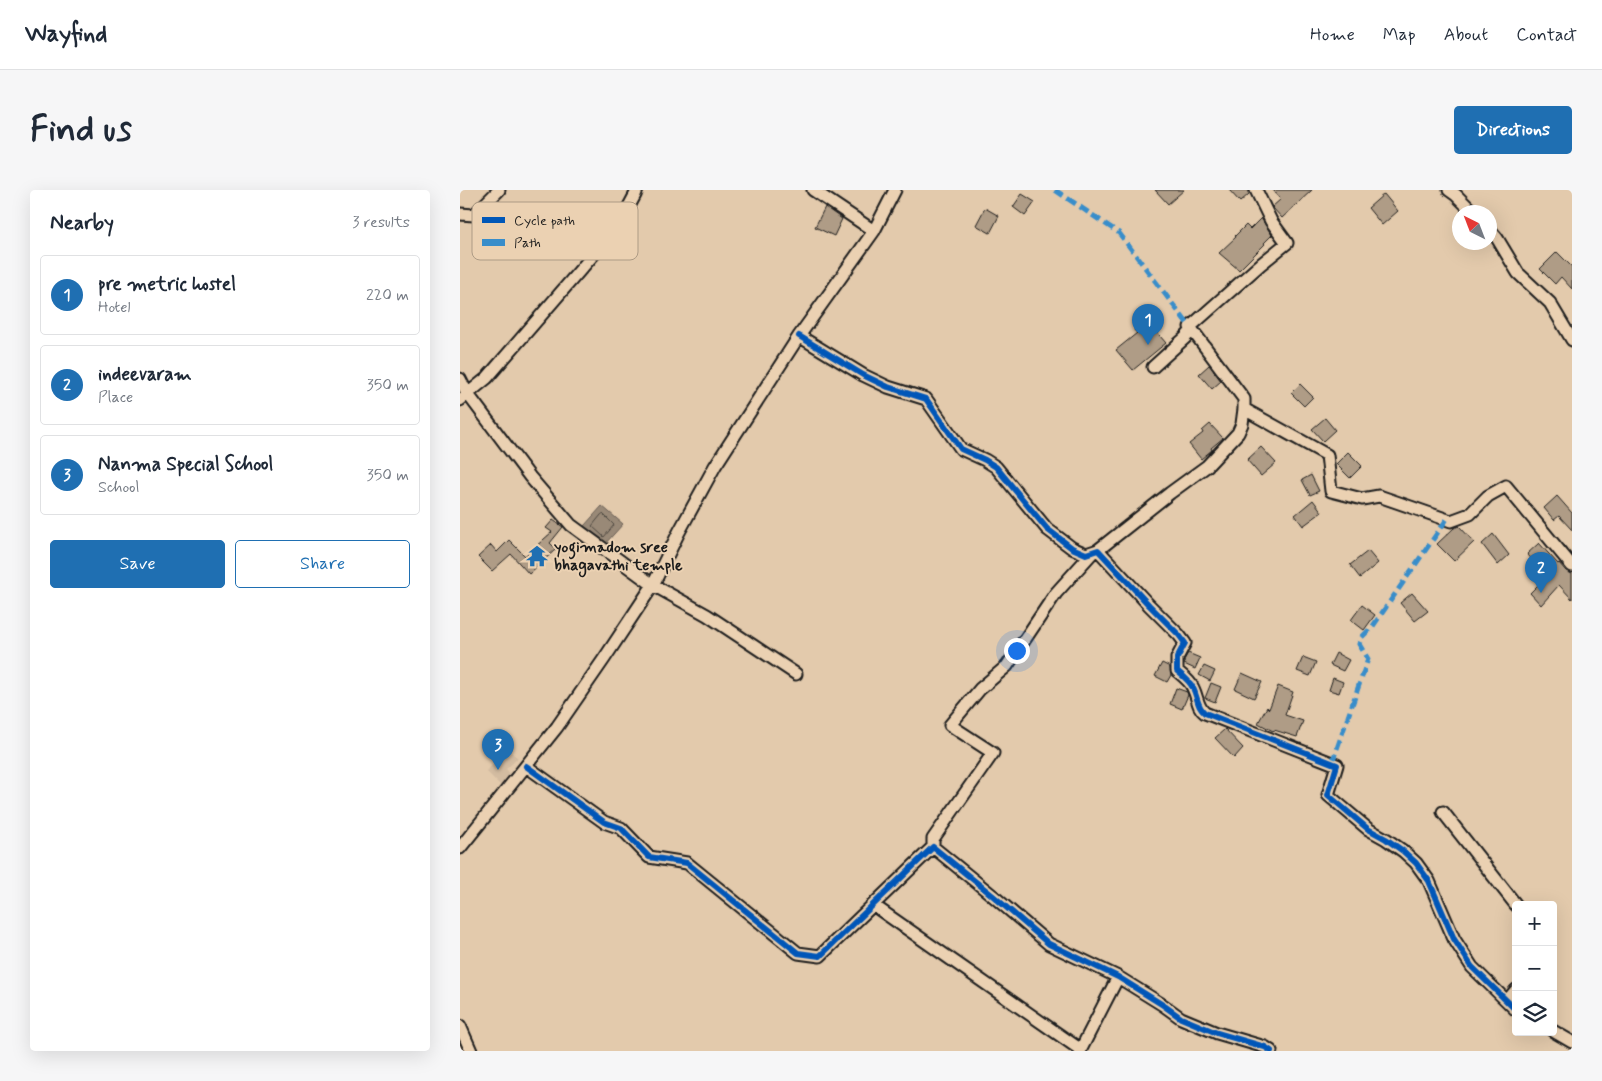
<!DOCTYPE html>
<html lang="en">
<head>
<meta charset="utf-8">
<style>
  :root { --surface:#fff; --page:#f6f6f7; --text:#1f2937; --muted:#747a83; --line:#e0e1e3; --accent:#1f6fb2 }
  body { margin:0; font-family:Mynerve,sans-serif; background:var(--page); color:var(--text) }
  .controls { position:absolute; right:15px; bottom:15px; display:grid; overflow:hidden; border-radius:5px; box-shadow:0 5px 20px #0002 }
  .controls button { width:45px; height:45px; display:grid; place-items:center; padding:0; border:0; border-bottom:1px solid var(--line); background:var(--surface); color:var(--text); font:25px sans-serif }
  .compass { position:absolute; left:992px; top:15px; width:45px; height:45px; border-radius:50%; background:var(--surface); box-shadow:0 5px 20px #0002; rotate:318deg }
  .you { position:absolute; left:556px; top:460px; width:18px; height:18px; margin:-12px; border:4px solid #fff; border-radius:50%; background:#1a73e8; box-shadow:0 0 0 8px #1a73e833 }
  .badge { display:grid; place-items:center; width:32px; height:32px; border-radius:50%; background:var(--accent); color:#fff; font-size:16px; font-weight:700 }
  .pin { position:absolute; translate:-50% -41px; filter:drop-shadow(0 1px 2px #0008) }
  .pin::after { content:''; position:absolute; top:26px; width:18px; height:15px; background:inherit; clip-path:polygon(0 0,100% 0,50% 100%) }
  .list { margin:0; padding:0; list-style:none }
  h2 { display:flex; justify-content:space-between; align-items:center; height:65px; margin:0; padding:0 20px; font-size:21px }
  h2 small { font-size:16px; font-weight:400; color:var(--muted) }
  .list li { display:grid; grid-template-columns:32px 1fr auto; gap:15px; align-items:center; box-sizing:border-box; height:80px; margin:0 10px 10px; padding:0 10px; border:1px solid var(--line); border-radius:5px }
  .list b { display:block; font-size:19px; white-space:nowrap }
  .list p { margin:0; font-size:16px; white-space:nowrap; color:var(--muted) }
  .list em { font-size:16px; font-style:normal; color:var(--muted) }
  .actions { display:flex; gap:10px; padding:15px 20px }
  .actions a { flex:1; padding:11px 0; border:1px solid var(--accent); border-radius:5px; text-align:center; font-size:18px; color:var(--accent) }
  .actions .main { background:var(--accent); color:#fff }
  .icon { flex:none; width:28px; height:28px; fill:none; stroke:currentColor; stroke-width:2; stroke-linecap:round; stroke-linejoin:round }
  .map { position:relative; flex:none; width:1112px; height:861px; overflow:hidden; border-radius:5px }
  header { display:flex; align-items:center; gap:30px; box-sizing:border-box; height:70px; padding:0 25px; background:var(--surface); border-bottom:1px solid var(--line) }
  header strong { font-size:24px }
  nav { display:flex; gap:28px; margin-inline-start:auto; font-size:18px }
  .intro { display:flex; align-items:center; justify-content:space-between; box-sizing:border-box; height:120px; padding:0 30px }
  h1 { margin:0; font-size:35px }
  .button { padding:12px 22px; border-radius:5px; background:var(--accent); color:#fff; font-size:18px; font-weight:700 }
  main { display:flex; gap:30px; padding:0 30px }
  aside { flex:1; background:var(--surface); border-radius:5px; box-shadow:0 5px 20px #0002 }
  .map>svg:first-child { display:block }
  .built { fill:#d3bca1 }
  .water { fill:#998977; stroke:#675d53 }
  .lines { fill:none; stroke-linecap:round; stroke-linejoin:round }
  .shore { stroke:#4e4840; stroke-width:1 }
  .building { fill:#af9c86; stroke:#1c1c1c }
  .minor-casing { stroke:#1c1c1c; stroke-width:15 }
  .minor { stroke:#ebd1b2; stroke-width:11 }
  .quiet { stroke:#388dca; stroke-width:5; stroke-dasharray:10 5; stroke-linecap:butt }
  .cycleway-casing { stroke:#ebd1b2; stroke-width:9 }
  .cycleway { stroke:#0057b8; stroke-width:6 }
  .labels { text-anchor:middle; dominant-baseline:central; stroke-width:4; stroke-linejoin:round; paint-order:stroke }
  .poi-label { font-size:16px; font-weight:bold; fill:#1c1c1c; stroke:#ebd1b2; text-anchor:start }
  .key { fill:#ebd1b2; stroke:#ad9b85; stroke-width:1 }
  .key-label { font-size:14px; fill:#1c1c1c }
</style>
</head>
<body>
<header>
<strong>Wayfind</strong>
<nav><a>Home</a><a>Map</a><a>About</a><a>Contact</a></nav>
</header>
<div class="intro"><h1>Find us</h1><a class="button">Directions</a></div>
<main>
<aside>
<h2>Nearby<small>3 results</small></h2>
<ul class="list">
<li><span class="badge">1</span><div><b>pre metric hostel</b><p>Hotel</p></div><em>220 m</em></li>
<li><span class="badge">2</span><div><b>indeevaram</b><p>Place</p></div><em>350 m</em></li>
<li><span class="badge">3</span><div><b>Nanma Special School</b><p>School</p></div><em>350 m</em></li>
</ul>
<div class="actions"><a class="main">Save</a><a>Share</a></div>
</aside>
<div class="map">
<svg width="1112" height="861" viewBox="0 0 1112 861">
  <rect width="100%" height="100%" fill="#e3caac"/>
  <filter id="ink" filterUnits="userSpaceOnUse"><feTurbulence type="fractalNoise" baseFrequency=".02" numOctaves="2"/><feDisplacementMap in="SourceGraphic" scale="10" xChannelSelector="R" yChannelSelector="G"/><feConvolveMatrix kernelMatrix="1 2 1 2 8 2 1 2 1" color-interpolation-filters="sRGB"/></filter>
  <g filter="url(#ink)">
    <!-- built -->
    <path class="built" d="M51,562L58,568L46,579L53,587L42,597L26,581L39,569L41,572Z"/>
    <!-- water -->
    <path class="water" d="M142,316L163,334L144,355L124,336Z"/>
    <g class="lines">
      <!-- shore -->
      <path class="shore" d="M143,324L154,335L144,347L132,336L141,325Z"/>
    </g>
    <!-- building -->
    <path class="building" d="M695,0H724L708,14Z
      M769,0H789V4L780,12Z
      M813,0H852L822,28L812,17L821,9Z
      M562,4L575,12L565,26L553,17Z
      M924,4L938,21L922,35L908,18Z
      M365,17L382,29L374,46L355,37Z
      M525,18L539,26L530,43L516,35Z
      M801,28L812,45L804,53L805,54L779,80L759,63L776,47L775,46L786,35L790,39Z
      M1097,62L1112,77V99L1101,87L1095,94L1080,79Z
      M686,130L706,153L673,180L656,160L677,143L674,140Z
      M749,175L761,191L752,199L739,184Z
      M840,194L853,207L844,216L831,203Z
      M865,228L875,240L863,251L852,239Z
      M750,234L763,248L751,258L752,260L741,269L729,254L743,243L742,241Z
      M801,257L816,273L801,286L787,270Z
      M888,262L902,276L890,288L876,274Z
      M851,285L859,301L850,305L842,290Z
      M1097,306L1112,323V340L1099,326L1094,330L1084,318Z
      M853,310L862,322L843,336L835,325Z
      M93,330L103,337L90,353L96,359L69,384L51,364L32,381L18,367L31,355L37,362L49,350L65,366L92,342L86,338Z
      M999,336L1014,352L994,371L977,354L994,338Z
      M1033,344L1049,365L1038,375L1022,354Z
      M1079,353L1098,374L1099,373L1106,381L1112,384V409L1099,395L1081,415L1070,403L1087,386L1067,364Z
      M908,361L918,373L900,388L890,375Z
      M952,403L968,421L955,431L940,413Z
      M902,415L915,425L904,440L891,430Z
      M728,463L740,468L735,479L724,474V470Z
      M876,463L889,470L883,481L870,475Z
      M843,467L856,472L850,486L837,481Z
      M702,473L710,477L711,485L707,492L695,486Z
      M744,476L755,481L750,491L739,485Z
      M782,483L802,492L794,508L775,499Z
      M873,488L883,492L879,503L869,500Z
      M751,493L761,497L755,512L745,508Z
      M818,496L833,502L825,525L843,531L837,547L814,540L813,541L798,533L807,517L809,519Z
      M716,498L727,502L728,505L722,519L710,514Z
      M765,539L783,558L774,568L755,548Z"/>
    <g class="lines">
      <!-- minor casing -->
      <g class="minor-casing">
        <path id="minor" d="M353,0L414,41
          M989,0L996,5L1013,22
          M0,24L14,25L39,0
          M1030,40L1037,48L1058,83L1090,113L1112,150
          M339,146L403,185L428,197L466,209L501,259L525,270L536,277L587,339L612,358L626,364L638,360L689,415L719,445L725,453L717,468V481C723,486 730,491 733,498C738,508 737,517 745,523L877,575L868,605L908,639L926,649L943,661L956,673L969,691L994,749L1012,777L1056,820
          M693,177L725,148L732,140
          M0,189L7,203L70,287L111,335L193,395L247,425L336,484
          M0,210L27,188L159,35L175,5L177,0
          M784,219V209L730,137L801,74L827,53L811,31L796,0
          M638,360L710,303L747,276L778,243L782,234L784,219L867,265L871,301L902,309L919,306L991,331L1010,324L1028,306L1046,296L1112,376
          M66,576L144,632L161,638L189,667L227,673L338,763L360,766L473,657L532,705L589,754L658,787L703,815L721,828L757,843L805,857L811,861
          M983,622L1056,715
          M473,657V649L533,563L490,535L520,499L547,476L596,403L633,362
          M0,658L97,537L144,469L193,395L219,342L255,276L339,146L414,41L435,0
          M413,715L621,860
          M1047,811L1056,800
          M0,836L11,861
          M1093,841L1112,852
          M620,861L658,787"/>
      </g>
      <!-- minor -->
      <use href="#minor" class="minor"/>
      <!-- quiet -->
      <path class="quiet" d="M595,0L659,43L730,137
        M872,573L908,469L899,454L902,447L913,436L987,329"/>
      <!-- cycleway casing -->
      <g class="cycleway-casing">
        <path id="cycleway" d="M339,146L403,185L428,197L466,209L501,259L525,270L536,277L587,339L612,358L626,364L638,360L689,415L719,445L725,453L717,468V481C723,486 730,491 733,498C738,508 737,517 745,523L877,575L868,605L908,639L926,649L943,661L956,673L969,691L994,749L1012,777L1056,820
          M66,576L144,632L161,638L189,667L227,673L338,763L360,766L473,657L532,705L589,754L658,787L703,815L721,828L757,843L805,857L811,861"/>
      </g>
      <!-- cycleway -->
      <use href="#cycleway" class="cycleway"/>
    </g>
  </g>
  <!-- icons -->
  <defs>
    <g id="temple-bare" transform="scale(1.725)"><path d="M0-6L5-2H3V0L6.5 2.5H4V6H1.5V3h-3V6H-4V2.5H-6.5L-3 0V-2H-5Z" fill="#1f6fb2" stroke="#ebd1b2" stroke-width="2.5" paint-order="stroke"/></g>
  </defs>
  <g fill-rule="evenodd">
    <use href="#temple-bare" x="77" y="366"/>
  </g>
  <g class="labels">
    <!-- poi labels -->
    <g class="poi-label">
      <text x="94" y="357">yogimadom sree<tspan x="94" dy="18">bhagavathi temple</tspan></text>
    </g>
  </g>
  <!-- legend -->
  <rect x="12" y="12" width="166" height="58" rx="8" class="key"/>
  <rect x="22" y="27" width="23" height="6" fill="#0057b8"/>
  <rect x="22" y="49" width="23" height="7" fill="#388dca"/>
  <g class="key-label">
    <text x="54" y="35">Cycle path</text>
    <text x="54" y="57">Path</text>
  </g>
</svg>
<div class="controls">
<button>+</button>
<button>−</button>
<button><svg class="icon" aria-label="layers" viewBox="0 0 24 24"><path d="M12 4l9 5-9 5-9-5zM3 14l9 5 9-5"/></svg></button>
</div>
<svg class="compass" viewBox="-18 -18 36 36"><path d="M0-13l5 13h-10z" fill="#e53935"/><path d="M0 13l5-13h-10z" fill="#747a83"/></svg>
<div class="you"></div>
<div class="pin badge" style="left:688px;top:155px">1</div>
<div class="pin badge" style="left:1081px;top:403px">2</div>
<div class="pin badge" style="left:38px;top:580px">3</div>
</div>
</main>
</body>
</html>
